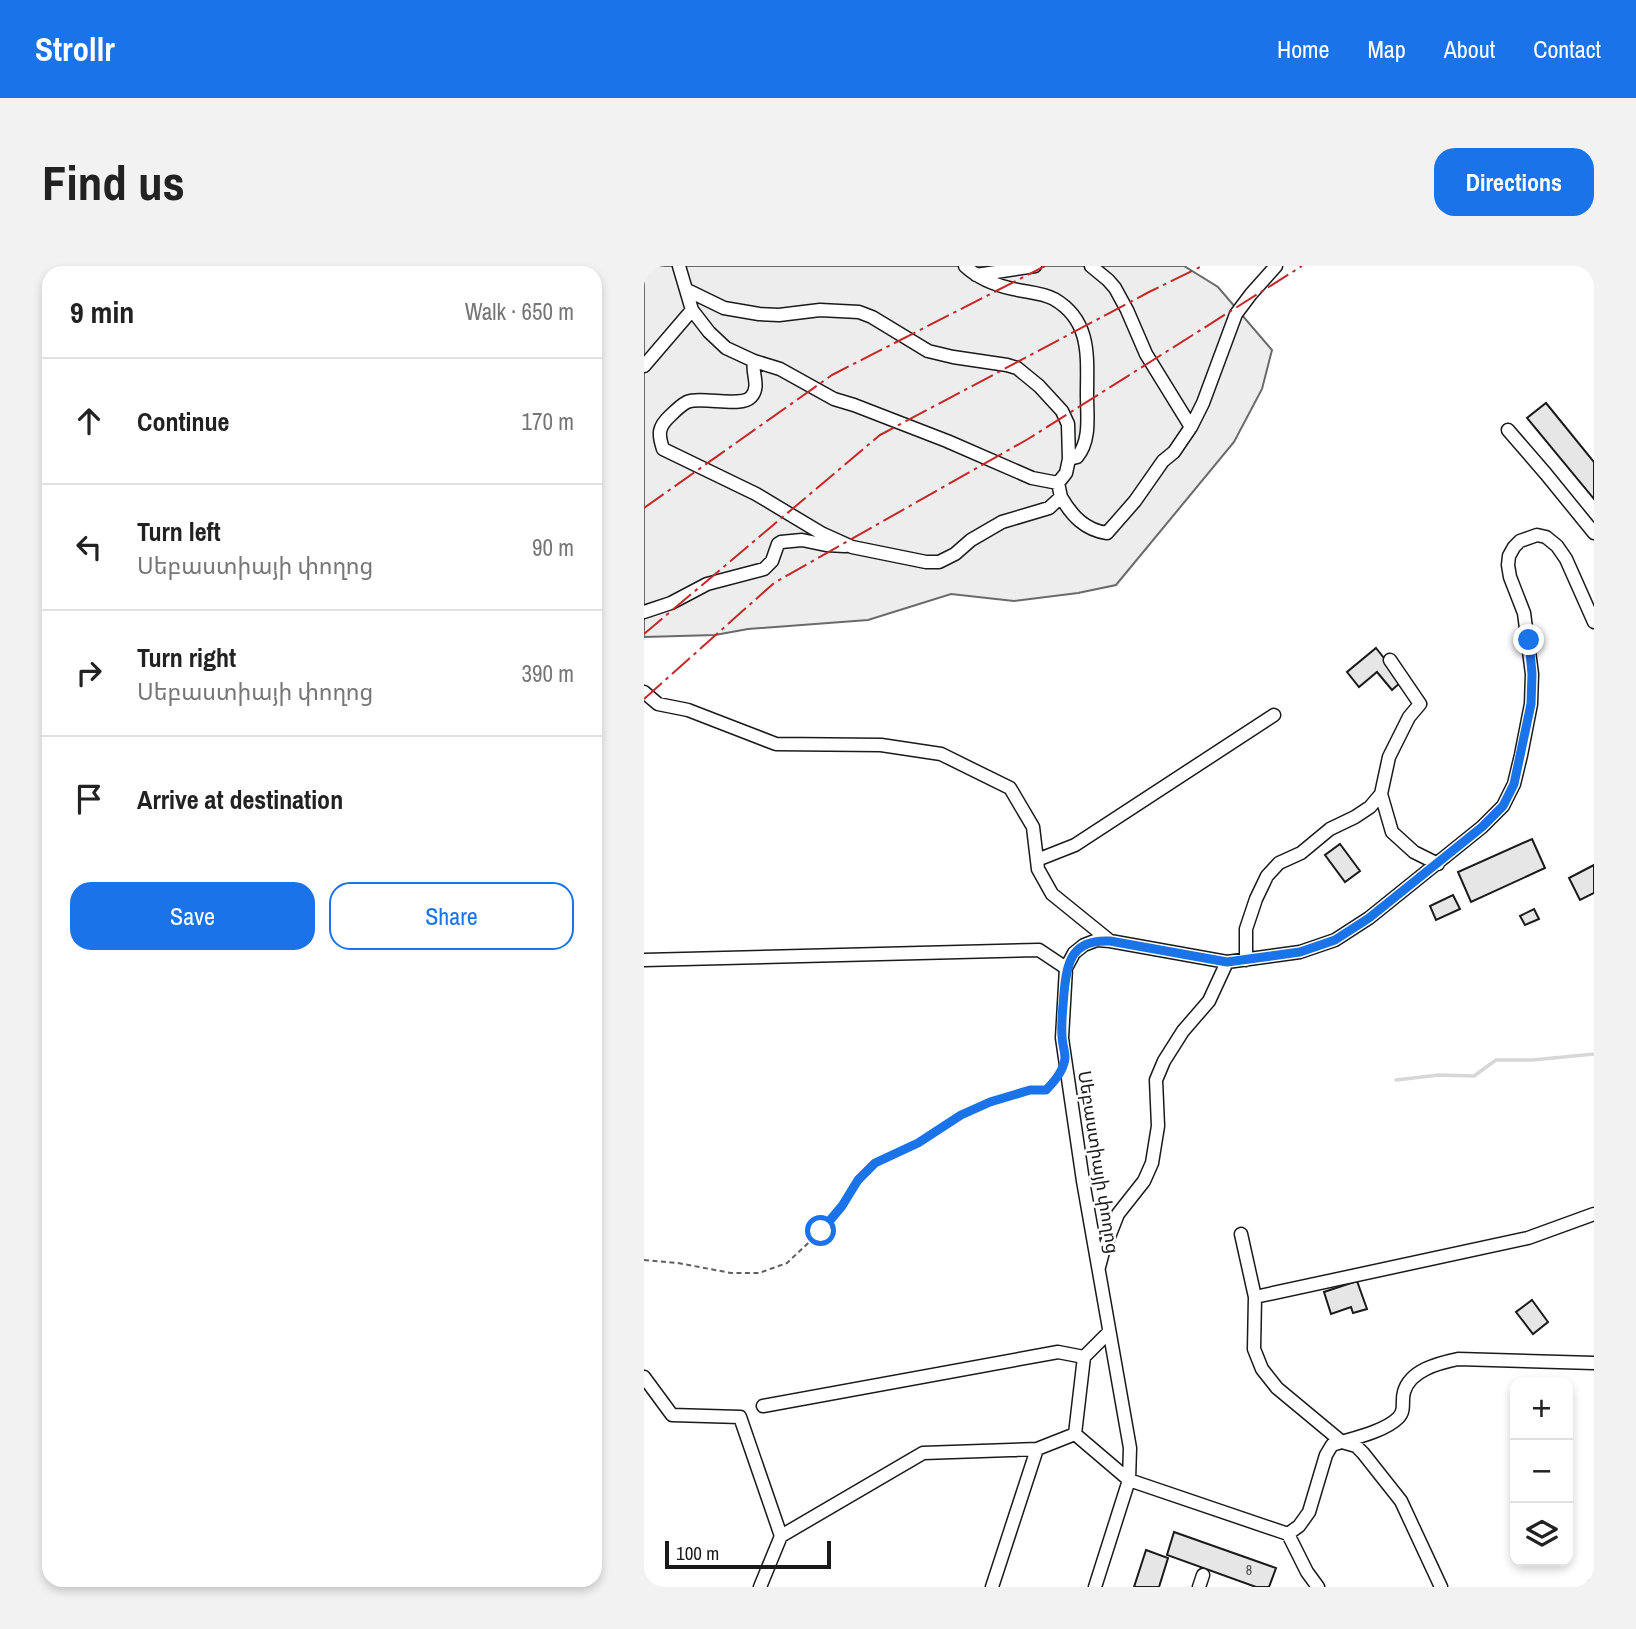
<!DOCTYPE html>
<html lang="en">
<head>
<meta charset="utf-8">
<style>
  :root { --surface:#fff; --page:#f2f2f2; --text:#222; --muted:#767676; --line:#e0e0e0; --accent:#1a73e8 }
  body { margin:0; font-family:"Archivo Narrow","Noto Sans Armenian",sans-serif; background:var(--page); color:var(--text) }
  .controls { position:absolute; right:21px; bottom:21px; display:grid; overflow:hidden; border-radius:14px; box-shadow:0 4px 10px #0003 }
  .controls button { width:63px; height:63px; display:grid; place-items:center; padding:0; border:0; border-bottom:2px solid var(--line); background:var(--surface); color:var(--text); font:35px sans-serif }
  .scale { position:absolute; left:21px; bottom:18px; width:166px; box-sizing:border-box; padding-left:7px; border:4px solid #1a1a1a; border-top:0; font-size:19px; line-height:24px; white-space:nowrap; color:#1a1a1a; -webkit-text-stroke:5px #fff; paint-order:stroke }
  .stop { position:absolute; width:21px; height:21px; margin:-16px; border:5px solid #1a73e8; border-radius:50%; background:#fff }
  .stop.end { background:#1a73e8; border-color:#fff; box-shadow:0 2px 7px #0008 }
  .list { margin:0; padding:0; list-style:none }
  h2 { display:flex; justify-content:space-between; align-items:center; height:91px; margin:0; padding:0 28px; font-size:30px }
  h2 small { font-size:23px; font-weight:400; color:var(--muted) }
  .list li { display:grid; grid-template-columns:46px 1fr auto; gap:21px; align-items:center; box-sizing:border-box; height:126px; padding:0 28px; border-top:2px solid var(--line) }
  .list b { display:block; font-size:26px; white-space:nowrap }
  .list p { margin:0; font-size:23px; white-space:nowrap; color:var(--muted) }
  .list em { font-size:23px; font-style:normal; color:var(--muted) }
  .actions { display:flex; gap:14px; padding:21px 28px }
  .actions a { flex:1; padding:16px 0; border:2px solid var(--accent); border-radius:21px; text-align:center; font-size:24px; color:var(--accent) }
  .actions .main { background:var(--accent); color:#fff }
  .icon { flex:none; width:38px; height:38px; fill:none; stroke:currentColor; stroke-width:2; stroke-linecap:round; stroke-linejoin:round }
  .map { position:relative; flex:none; width:950px; height:1321px; overflow:hidden; border-radius:21px }
  header { display:flex; align-items:center; gap:42px; box-sizing:border-box; height:98px; padding:0 35px; background:var(--accent); color:#fff }
  header strong { font-size:33px }
  nav { display:flex; gap:38px; margin-inline-start:auto; font-size:24px }
  .intro { display:flex; align-items:center; justify-content:space-between; box-sizing:border-box; height:168px; padding:0 42px }
  h1 { margin:0; font-size:49px }
  .button { padding:18px 32px; border-radius:21px; background:var(--accent); color:#fff; font-size:24px; font-weight:700 }
  main { display:flex; gap:42px; padding:0 42px }
  aside { flex:1; background:var(--surface); border-radius:21px; box-shadow:0 4px 10px #0003 }
  .map>svg:first-child { display:block }
  .built { fill:#ededed; stroke:#6a6a6a; stroke-width:2 }
  .lines { fill:none; stroke-linecap:round; stroke-linejoin:round }
  .stream { stroke:#d7d7d7; stroke-width:3.5 }
  .building { fill:#e6e6e6; stroke:#1a1a1a; stroke-width:2 }
  .minor-casing { stroke:#1a1a1a; stroke-width:15 }
  .path { stroke:#5f5f5f; stroke-width:2; stroke-dasharray:5 3.5; stroke-linecap:butt }
  .minor { stroke:#fff; stroke-width:12 }
  .power { stroke:#c62828; stroke-width:2; stroke-dasharray:24 5 3.5 5; stroke-linecap:butt }
  .route { stroke:#1a73e8; stroke-width:9 }
  .labels { text-anchor:middle; dominant-baseline:central; stroke-width:5; stroke-linejoin:round; paint-order:stroke }
  .number-label { font-size:14px; fill:#4d4d4d }
  .street-label { font-size:18px; fill:#1a1a1a; stroke:#fff }
</style>
</head>
<body>
<header>
<strong>Strollr</strong>
<nav><a>Home</a><a>Map</a><a>About</a><a>Contact</a></nav>
</header>
<div class="intro"><h1>Find us</h1><a class="button">Directions</a></div>
<main>
<aside>
<h2>9 min<small>Walk · 650 m</small></h2>
<ul class="list">
<li><svg class="icon" aria-label="ahead" viewBox="0 0 24 24"><path d="M12 20V5M6 11l6-6 6 6"/></svg><div><b>Continue</b></div><em>170 m</em></li>
<li><svg class="icon" aria-label="left" viewBox="0 0 24 24"><path d="M17 20v-9H6M10 6l-5 5 5 5"/></svg><div><b>Turn left</b><p>Սեբաստիայի փողոց</p></div><em>90 m</em></li>
<li><svg class="icon" aria-label="right" viewBox="0 0 24 24"><path d="M7 20v-9h11M14 6l5 5-5 5"/></svg><div><b>Turn right</b><p>Սեբաստիայի փողոց</p></div><em>390 m</em></li>
<li><svg class="icon" aria-label="arrive" viewBox="0 0 24 24"><path d="M6 21V4h12l-3 4 3 4H6"/></svg><div><b>Arrive at destination</b></div></li>
</ul>
<div class="actions"><a class="main">Save</a><a>Share</a></div>
</aside>
<div class="map">
<svg width="950" height="1321" viewBox="0 0 950 1321">
  <rect width="100%" height="100%" fill="#fff"/>
  <!-- built -->
  <path class="built" d="M0,0H540L574,21L628,84L618,123L590,176L472,319L434,327L370,335L307,328L224,354L104,363L71,369L0,371Z"/>
  <g class="lines">
    <!-- stream -->
    <path class="stream" d="M752,814L795,809L830,810L852,794H889L950,788"/>
  </g>
  <!-- building -->
  <path class="building" d="M902,137L950,196V233L883,152Z
    M732,382L758,415L748,424L733,406L715,421L703,406Z
    M888,573L901,602L827,636L814,606Z
    M696,578L716,605L701,616L681,589Z
    M950,599V627L936,634L925,612Z
    M809,629L816,643L792,654L786,640Z
    M890,643L895,653L881,659L876,650Z
    M713,1015L723,1043L709,1047L707,1041L687,1048L680,1026Z
    M888,1034L904,1056L889,1068L872,1046Z
    M530,1266L632,1302L625,1321H612L523,1289Z
    M502,1284L524,1292L515,1321H490Z"/>
  <g class="lines">
    <!-- minor casing -->
    <g class="minor-casing">
      <path id="minor" d="M35,0L48,44L65,66L82,82L110,95L136,103L190,133L210,139L303,175L388,212L414,217
        M321,0C334,12 351,19 369,23C382,26 399,27 410,33C448,55 443,92 443,129C443,149 447,175 433,191L425,193
        M447,0L464,14L471,22L483,44L502,88L547,161
        M332,9L391,0
        M43,24L80,42L115,48L135,49L176,44L215,46L228,51L284,85L309,91L363,99L373,102L395,120L418,145L424,158L425,193L422,207L414,217
        M110,95C107,107 117,120 107,131C97,142 58,130 43,136C37,139 31,145 26,150C14,161 14,168 19,183L112,228L177,267L208,281L282,296H295L311,288L327,274L358,256L405,242L417,231L414,217
        M0,100L48,44
        M864,164L902,208L950,267
        M417,231C428,250 441,264 463,267L491,235L519,195L530,186L547,161L559,137L592,48L607,28L632,0
        M0,346L27,337L63,318L120,303L128,295L134,278L137,276L158,274L182,279L201,280
        M746,394L776,438L765,451L745,491L737,528L748,566L770,586L794,598
        M0,426L14,438L44,444L132,478L237,479L297,488L366,522L389,561L394,603L408,628L466,675
        M393,594L431,579L630,449
        M0,694L395,684L422,702
        M602,694V663L612,633L623,610L635,597L657,587L686,563L711,551L726,541L737,528
        M597,968L611,1031L610,1083L618,1103L633,1122L698,1176L712,1180L719,1187L757,1235L797,1321
        M455,1001L459,986L474,948L500,915L508,897L514,860L512,814L520,795L539,765L565,735L583,696
        M611,1031L884,972L950,948
        M0,1111L28,1149L96,1151L137,1270
        M119,1140L414,1086L440,1091
        M431,1168L440,1091L465,1066
        M644,1268L655,1260L665,1246L682,1189L688,1179C706,1173 740,1166 754,1152C762,1144 757,1136 760,1126C766,1104 795,1097 814,1093L950,1097
        M116,1321L137,1270L279,1187L393,1183L431,1168L485,1214L644,1268L663,1306L674,1321
        M348,1321L393,1183
        M451,1321L485,1214L486,1182L439,915L418,772L422,702L430,687L440,679L453,674L466,675L583,696L656,686L691,674L725,652L838,561L859,540L870,518L877,489L887,438L888,408L880,347L866,311L864,299L865,290L870,281L876,275L893,269L902,271L913,280L922,293L950,356
        M555,1321L559,1309
        M949,1321L950,1319"/>
    </g>
    <!-- path -->
    <path class="path" d="M0,994L34,997L87,1007H115L143,997L177,965L198,940L214,914L231,897L274,877L317,849L346,836L385,824H402L412,814"/>
    <!-- minor -->
    <use href="#minor" class="minor"/>
    <!-- power -->
    <path class="power" d="M0,242L188,109L401,0
      M0,368L236,169L505,26L558,0
      M0,433L130,317L384,173L658,0"/>
  </g>
  <g class="lines">
    <!-- route -->
    <path class="route" d="M177,965L198,940L214,914L231,897L274,877L317,849L346,836L386,824H402C410,816 420,804 421,792C421,785 418,777 418,770C417,756 419,741 420,727C423,695 428,673 466,675L583,696L656,686L691,674L725,652L838,561L859,540L870,518L887,438L888,408L885,374"/>
  </g>
  <g class="labels">
    <!-- number labels -->
    <g class="number-label">
      <text x="605" y="1304">8</text>
    </g>
    <!-- street labels -->
    <g class="street-label">
      <text transform="translate(455 896) rotate(81)">Սեբաստիայի փողոց</text>
    </g>
  </g>
</svg>
<div class="controls">
<button>+</button>
<button>−</button>
<button><svg class="icon" aria-label="layers" viewBox="0 0 24 24"><path d="M12 4l9 5-9 5-9-5zM3 14l9 5 9-5"/></svg></button>
</div>
<div class="scale">100 m</div>
<div class="stop" style="left:177px;top:965px"></div>
<div class="stop end" style="left:885px;top:374px"></div>
</div>
</main>
</body>
</html>
